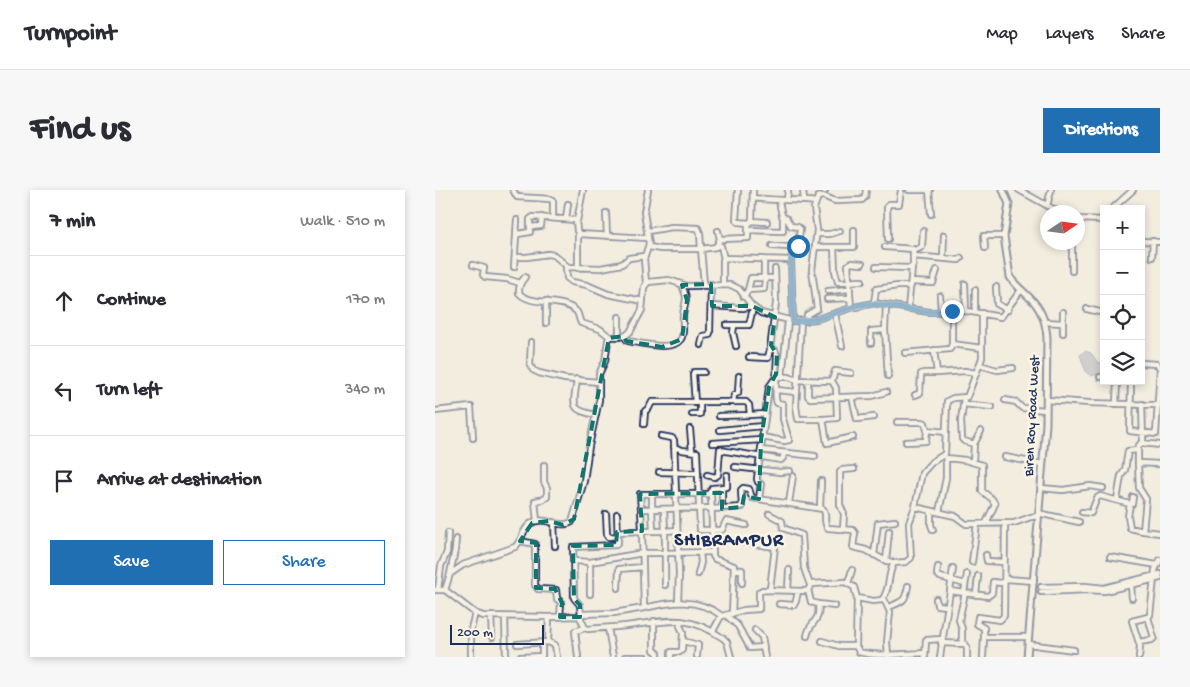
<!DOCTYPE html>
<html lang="en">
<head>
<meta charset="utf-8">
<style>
  :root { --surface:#fff; --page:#f7f7f7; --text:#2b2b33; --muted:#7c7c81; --line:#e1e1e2; --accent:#1f6fb2 }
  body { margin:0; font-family:"Gochi Hand",sans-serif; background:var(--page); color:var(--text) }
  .controls { position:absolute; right:15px; top:15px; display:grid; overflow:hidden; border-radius:0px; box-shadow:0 2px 8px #0003 }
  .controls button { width:45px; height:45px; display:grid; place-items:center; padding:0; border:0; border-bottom:1px solid var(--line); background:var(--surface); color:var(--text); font:25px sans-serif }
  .compass { position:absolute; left:605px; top:15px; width:45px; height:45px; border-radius:50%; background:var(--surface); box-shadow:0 2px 8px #0003; rotate:77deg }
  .scale { position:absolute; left:15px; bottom:12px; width:94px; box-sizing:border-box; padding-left:5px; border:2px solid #1b2f5e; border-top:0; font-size:14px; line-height:18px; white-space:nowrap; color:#1b2f5e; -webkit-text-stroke:4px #fcf5e5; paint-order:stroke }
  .stop { position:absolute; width:15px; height:15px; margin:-11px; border:4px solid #1f6fb2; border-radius:50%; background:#fff }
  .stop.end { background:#1f6fb2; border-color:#fff; box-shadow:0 1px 5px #0008 }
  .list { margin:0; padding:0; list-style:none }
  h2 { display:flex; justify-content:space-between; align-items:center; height:65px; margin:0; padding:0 20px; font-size:21px }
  h2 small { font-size:16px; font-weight:400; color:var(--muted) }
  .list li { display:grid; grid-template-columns:32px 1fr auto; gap:15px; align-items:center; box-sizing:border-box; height:90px; padding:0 20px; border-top:1px solid var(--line) }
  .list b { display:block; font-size:19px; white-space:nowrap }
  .list em { font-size:16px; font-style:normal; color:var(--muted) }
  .actions { display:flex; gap:10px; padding:15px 20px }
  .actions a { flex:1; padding:11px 0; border:1px solid var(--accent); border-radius:0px; text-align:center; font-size:18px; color:var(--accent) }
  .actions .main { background:var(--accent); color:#fff }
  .icon { flex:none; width:28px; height:28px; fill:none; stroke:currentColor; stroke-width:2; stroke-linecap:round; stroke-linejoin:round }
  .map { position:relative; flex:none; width:725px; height:467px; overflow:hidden; border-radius:0px }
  header { display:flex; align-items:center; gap:30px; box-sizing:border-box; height:70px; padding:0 25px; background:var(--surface); border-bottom:1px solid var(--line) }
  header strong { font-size:24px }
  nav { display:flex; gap:28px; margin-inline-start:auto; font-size:18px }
  .intro { display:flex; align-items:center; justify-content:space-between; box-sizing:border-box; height:120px; padding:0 30px }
  h1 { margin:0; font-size:35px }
  .button { padding:12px 22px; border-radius:0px; background:var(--accent); color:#fff; font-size:18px; font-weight:700 }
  main { display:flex; gap:30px; padding:0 30px }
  aside { flex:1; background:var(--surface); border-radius:0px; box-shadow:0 2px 8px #0003 }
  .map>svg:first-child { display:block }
  .water { fill:#a9acb3; stroke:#707a91 }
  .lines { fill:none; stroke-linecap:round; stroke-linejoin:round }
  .minor-casing { stroke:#1b2f5e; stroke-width:8 }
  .major-casing { stroke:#1b2f5e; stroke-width:9 }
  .minor { stroke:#fcf5e5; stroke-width:4.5 }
  .major { stroke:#fcf5e5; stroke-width:5 }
  .route { stroke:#1f6fb2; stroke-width:6 }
  .marked { fill:none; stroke:#0f766e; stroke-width:4; stroke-dasharray:10 6; stroke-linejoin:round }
  .labels { text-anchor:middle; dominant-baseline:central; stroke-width:5; stroke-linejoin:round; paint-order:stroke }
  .street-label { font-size:14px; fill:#1b2f5e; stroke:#fcf5e5 }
  .district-label { font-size:19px; font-weight:bold; letter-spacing:1px; fill:#1b2f5e; stroke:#fcf5e5 }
</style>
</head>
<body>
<header>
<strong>Turnpoint</strong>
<nav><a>Map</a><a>Layers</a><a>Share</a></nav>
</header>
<div class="intro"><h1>Find us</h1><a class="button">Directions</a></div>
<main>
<aside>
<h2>7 min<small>Walk · 510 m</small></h2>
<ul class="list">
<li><svg class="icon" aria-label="ahead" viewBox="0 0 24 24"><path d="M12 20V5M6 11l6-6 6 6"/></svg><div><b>Continue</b></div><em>170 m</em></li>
<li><svg class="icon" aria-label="left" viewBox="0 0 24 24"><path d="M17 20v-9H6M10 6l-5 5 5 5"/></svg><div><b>Turn left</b></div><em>340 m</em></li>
<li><svg class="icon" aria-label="arrive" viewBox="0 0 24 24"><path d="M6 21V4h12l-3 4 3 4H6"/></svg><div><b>Arrive at destination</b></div></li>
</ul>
<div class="actions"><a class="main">Save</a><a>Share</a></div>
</aside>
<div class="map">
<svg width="725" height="467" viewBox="0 0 725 467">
  <rect width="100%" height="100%" fill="#f3ede0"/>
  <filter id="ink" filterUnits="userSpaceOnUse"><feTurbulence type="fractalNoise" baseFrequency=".02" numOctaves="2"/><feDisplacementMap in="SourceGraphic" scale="10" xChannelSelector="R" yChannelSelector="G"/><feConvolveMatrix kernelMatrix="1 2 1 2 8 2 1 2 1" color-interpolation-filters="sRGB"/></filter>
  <g filter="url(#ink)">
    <!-- water -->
    <path class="water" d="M650,161L656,163L663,173L669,172V182L656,186L651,182L645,165Z"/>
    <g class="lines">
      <!-- minor casing -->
      <g class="minor-casing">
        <path id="minor" d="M78,0L82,7L116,9L118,11V28
          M303,0L301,30L303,32L314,33
          M368,0L369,11
          M388,0L390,1
          M474,0H495
          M494,0L496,24
          M584,0L624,22
          M318,8C339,11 359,9 381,12
          M352,10L353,0
          M344,11L347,26L352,29L356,36L363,37L365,39L363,56L358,60L356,70L358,131
          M612,16L616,0
          M677,19L698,0
          M171,23L172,46
          M131,29L133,14
          M642,29L669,30
          M142,31L148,0
          M316,31L332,32
          M96,37L106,36L107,27
          M313,40L348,41V27
          M213,41L237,37L263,38L265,43L266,59H226L214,57
          M283,41L285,49
          M143,43V78
          M81,44L82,30
          M382,44H395L405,41
          M611,44H612
          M453,49L452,17L454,14H464L466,0
          M706,51L725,52
          M286,56L289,69
          M337,56L354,57L358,60
          M380,57H399L400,81L403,92L427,91
          M399,57H419V40
          M550,58L549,46H569
          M478,61L487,57L488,41
          M478,66L524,70L526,68
          M80,67H92L113,64L119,65L133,77L166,78L187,74L194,68L209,66
          M717,67L718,51
          M508,68L509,45
          M38,75L49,78L48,85L50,87L72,89L85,93
          M79,77L81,46L83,44L95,42V29L98,27L141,30L142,41L144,44L213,48
          M131,77L132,88L137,92L152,95L173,104L208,111
          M441,77L475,78L478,76V59L450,57
          M637,81V52
          M90,87C85,93 84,96 84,103C96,117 129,107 142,122C144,125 144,130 146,133L165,139L175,147
          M329,88V69
          M476,92L498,93L502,80
          M211,93L209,69L214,54L209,22L213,0
          M269,94L266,59L281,57L285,49L313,48V35L317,30L318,0
          M288,94V70L290,68L356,70
          M530,94L531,121
          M561,97L562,114L573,120
          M313,100L316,88H330
          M393,101L415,99
          M505,106L506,122
          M309,107L313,100L329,99L330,88H340
          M392,109L415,108
          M439,113L441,99L463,96H476
          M277,116L308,118L317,116
          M416,118L413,75L416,73L427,74
          M473,119L477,78
          M652,119L669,123
          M540,122V100
          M628,122V133
          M547,123V168L532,207L518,208L512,211L510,264L497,272L487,283L480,317L520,326L531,334L579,333L596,327L603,326
          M400,124L407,156
          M184,127V147
          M366,131L361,216L363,229H388L392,253L418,247
          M371,131L372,125L382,119L377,80L382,40L379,18L383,7L388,6L400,11L427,10L430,7L431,0
          M610,132L628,133V143
          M111,133V111
          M291,135H300
          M450,140L453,186
          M189,146L193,151C206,153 238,162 246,149C250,143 247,132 248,125C250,108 254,113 247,95
          M96,152L95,175L98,180L104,183L130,189L164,192
          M436,153V141L450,140L451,116
          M517,154L547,158
          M266,155L268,146L274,145L275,143L276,94
          M301,156L298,143L299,136L301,135H314L318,118
          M499,160L502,183L530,181L541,183
          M470,163L515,159L517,154V121
          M314,167L333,168L335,159
          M545,175L562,180L578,178
          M347,187L353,131
          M665,187H669
          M142,189C139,215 133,220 161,225
          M373,191V206L375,208L437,206L451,202
          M397,191L400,181L416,183
          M696,191L695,241L721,244L725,178L722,174L706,173
          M342,200L361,202
          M480,205L485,203L486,184L488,183H502
          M417,207L422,229L439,227
          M529,208L526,231L527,249L529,251L539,254L538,272
          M570,210L581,212L587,218L611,220
          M612,210L654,213L724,215
          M298,212L299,205L303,203L304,186
          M260,213L258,184L259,182H269
          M528,214L557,217
          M681,214L682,191
          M707,214L708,250L703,257V273L704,298L711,309L708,341L725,343
          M0,221L36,217L38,248
          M257,224H265V213
          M284,226L315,225
          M462,232H488L490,233L492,240
          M209,234L210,221L214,218L217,212H311L314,215L315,225L330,224
          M255,239L257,261
          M285,240L328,236
          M226,246L237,248L239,250L244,384L243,412
          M327,247L349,251L354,250L348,229V214L342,213C339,207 342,194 341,187H354L362,190L397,191L401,198L402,228L388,229
          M471,252L491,251L492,240L511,242
          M277,253L327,250
          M707,253L725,255
          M539,254L546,241
          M239,257L247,260L262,262L265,340H287L291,331L311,335
          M285,260L346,270L348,268L349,263
          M326,260L380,266
          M570,267L607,274
          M511,268L530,270L547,275V301L557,309L560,314L551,333
          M703,273L725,274
          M300,277L345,282L355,281
          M224,282L263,283
          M272,285L280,287L283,285L285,259
          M287,297V319
          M606,298L628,300L655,296L668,298
          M274,304L277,298L292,297V285
          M324,309L326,294L323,292L322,289L334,197L341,187L342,165L340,160L335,159L341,113L340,79
          M682,310L686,286L690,280L693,261L703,260
          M354,313L358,286
          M695,314H697L698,307
          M385,318L386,291
          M206,319L205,304H217
          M229,319L230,341L242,340
          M277,319L307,317L306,300L308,298L314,299L317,308L388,319C393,324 387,332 393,338L418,340L420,343L418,357L431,360L447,369L459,373
          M496,321V335L498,340
          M504,322L511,288V268
          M647,322L656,323L662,308L665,306L695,314L693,326L695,338L708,341
          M603,323L644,332
          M171,324L172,344L174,347L183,346
          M334,324L347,331L348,338L367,345L369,378L375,395
          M102,331L100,311L109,309L112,307V298L109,292V275
          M119,332L120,356
          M408,340L409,324L405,315V282L407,280L419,279
          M183,342L207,341L206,319H217V304H276L278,366L280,369L299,376L297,424
          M85,351L100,354V395L103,399L121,400L122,409L126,412L125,427
          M299,351L340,357L335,399
          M439,365L443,333L460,331
          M551,365L552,371L569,372
          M675,367L722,375
          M139,371L155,372V404
          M451,371L454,341
          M155,372L208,363H230V341H218
          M537,372L542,334
          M503,377L502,384L505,387L530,394
          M299,379L307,380V393
          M15,384L20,360L21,349
          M263,384L266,372L265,363
          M413,393L417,380
          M230,395V363L278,362
          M696,395L697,408
          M606,397L650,396L669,398L725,384
          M183,398L184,379L208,377
          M0,400H10L15,384L28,375L80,357C87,351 87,340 95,334C109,324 124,340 137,332L149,291L154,256L164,210V184L170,171L173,150L175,147L190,146L195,142L207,120L209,97L213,92L234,90L252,96L296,95L304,99L317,116L326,123L358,131L382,129L416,118L439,113L494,122L531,121L566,127L586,100
          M3,400L6,376L12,362L13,343
          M10,400L40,423L48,426L114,427L143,426L145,427L150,438L153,439C168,438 184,437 199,435C238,430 253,425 288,448L292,452L296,467
          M353,400L354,380
          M515,401L518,378
          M606,402L653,400L670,401L725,388
          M529,403L532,384
          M541,405L543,386
          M422,408L421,456L424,462C441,467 471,464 490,463
          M449,409L455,422L452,452L453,466
          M501,409L502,415L512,416
          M344,414L359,415L361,411L363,401
          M383,414L400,416
          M454,417C468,411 470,412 473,396
          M209,418C237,412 262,407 287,426
          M146,424L179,423L209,418L207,341H218L217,319L277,318
          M291,425L303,436L315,458L328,457L330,467
          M56,426L57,447
          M146,426L145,415L139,408L138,357L181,355L183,352L182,324
          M70,427L71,467
          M219,431V460L223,463V467
          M173,438L178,467
          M320,440L327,447L329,458
          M278,441L285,428L287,426L309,420L324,419V402L327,400L371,401L373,400L377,394L410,392L419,397L422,408L438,411L447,410C456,399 452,384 459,373L471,372L476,368L474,333L480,317
          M372,446C375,430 386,433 383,414L376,412L373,400
          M549,447V438L542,434L543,427L565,430L569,426L570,333
          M248,451L263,455L262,466
          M387,451L404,456H421
          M113,452L120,455L122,467
          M704,452L717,450L719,448L713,427
          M506,453L530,454L532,457V467
          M82,454L113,452L114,427
          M527,454V439L524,430L530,403
          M593,454L639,460
          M36,467V439L40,423
          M85,467L107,466V453
          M143,467L140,441L150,438
          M190,467H210
          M236,467V462H245L247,460L248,442L245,436L246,431
          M490,467L491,450L507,449
          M505,467L515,401L553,406L557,403L558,392L566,393L572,389L599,391
          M548,467L549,447H594
          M704,467L705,456L697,431L713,427L715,425L720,380L725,370"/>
      </g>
      <!-- major casing -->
      <g class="major-casing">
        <path id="major" d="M568,0L574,14L569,46L575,87C580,95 588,101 595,108C607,119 611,132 612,148L611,234L592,467"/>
      </g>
      <!-- minor -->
      <use href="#minor" class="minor"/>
      <!-- major -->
      <use href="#major" class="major"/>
    </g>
  </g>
  <g class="lines" filter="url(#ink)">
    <!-- route -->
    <path class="route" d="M363,56L358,60L356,70L358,132L382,129L424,115L439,114L494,122L517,121"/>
  </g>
  <!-- marked area -->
  <path d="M0 0H725V467H0ZM276,94L277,116H317L340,127L336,155L342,165L341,184L334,197L326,250L324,309L309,306L307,317L287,319V303L205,304L207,341L182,342L181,355L138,356L139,409L145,415V427H125L127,413L120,399L101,398V353L85,351L97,333L114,331L128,335L139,329L174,148L189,146L191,151L227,157L247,149L252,110L247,95Z" fill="#f3ede0" fill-opacity=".55" fill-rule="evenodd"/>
  <path class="marked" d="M276,94L277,116H317L340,127L336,155L342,165L341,184L334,197L326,250L324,309L309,306L307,317L287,319V303L205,304L207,341L182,342L181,355L138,356L139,409L145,415V427H125L127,413L120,399L101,398V353L85,351L97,333L114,331L128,335L139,329L174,148L189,146L191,151L227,157L247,149L252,110L247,95Z"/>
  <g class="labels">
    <!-- street labels -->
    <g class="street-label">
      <text transform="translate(598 226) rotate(-87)">Biren Roy Road West</text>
    </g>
    <!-- district labels -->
    <g class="district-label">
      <text x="294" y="351">SHIBRAMPUR</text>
    </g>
  </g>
</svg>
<div class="controls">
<button>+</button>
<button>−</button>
<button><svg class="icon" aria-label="locate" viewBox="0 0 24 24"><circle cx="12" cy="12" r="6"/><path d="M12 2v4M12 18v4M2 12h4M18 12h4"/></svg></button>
<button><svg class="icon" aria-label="layers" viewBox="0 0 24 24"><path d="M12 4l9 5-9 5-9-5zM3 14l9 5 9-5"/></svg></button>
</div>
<svg class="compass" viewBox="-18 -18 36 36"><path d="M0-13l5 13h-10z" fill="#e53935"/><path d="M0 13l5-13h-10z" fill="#7c7c81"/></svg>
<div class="scale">200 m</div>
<div class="stop" style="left:363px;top:56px"></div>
<div class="stop end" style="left:517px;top:121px"></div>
</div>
</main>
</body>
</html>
